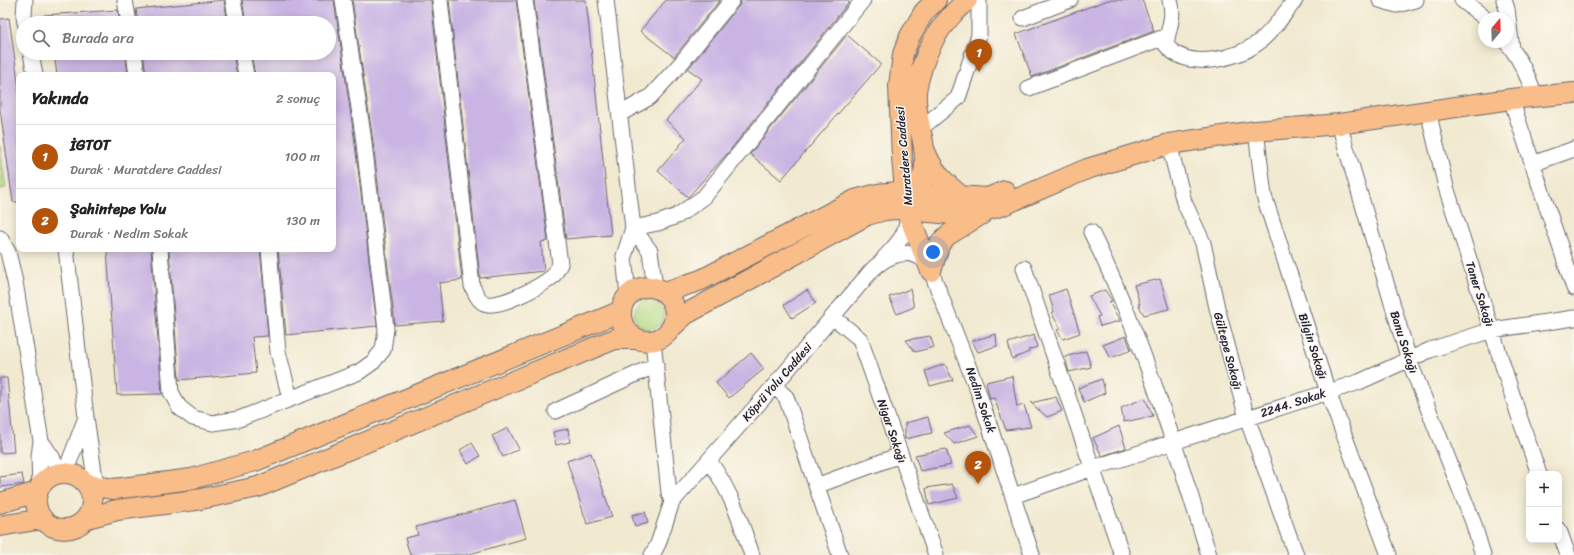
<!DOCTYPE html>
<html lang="tr">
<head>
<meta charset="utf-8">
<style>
  :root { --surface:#fff; --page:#f6f6f6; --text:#222; --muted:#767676; --line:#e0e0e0; --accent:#b45309 }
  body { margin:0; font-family:Sriracha,sans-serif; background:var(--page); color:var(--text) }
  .controls { position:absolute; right:12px; bottom:12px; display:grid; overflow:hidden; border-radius:8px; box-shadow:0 2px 10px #0003 }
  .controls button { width:36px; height:36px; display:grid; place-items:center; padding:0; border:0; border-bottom:1px solid var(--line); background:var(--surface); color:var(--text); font:20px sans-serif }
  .compass { position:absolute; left:1478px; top:12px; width:36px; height:36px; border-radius:50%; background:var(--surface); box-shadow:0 2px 10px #0003; rotate:19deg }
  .you { position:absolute; left:933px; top:252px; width:14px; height:14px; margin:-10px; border:3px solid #fff; border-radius:50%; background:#1a73e8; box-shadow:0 0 0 6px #1a73e833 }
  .badge { display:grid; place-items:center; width:26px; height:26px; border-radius:50%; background:var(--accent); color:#fff; font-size:13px; font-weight:700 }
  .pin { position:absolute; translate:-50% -33px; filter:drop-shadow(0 1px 2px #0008) }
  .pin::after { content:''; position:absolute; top:21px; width:14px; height:12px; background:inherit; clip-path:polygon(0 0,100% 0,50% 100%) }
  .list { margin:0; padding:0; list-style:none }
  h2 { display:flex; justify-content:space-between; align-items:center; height:52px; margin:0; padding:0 16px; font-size:17px }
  h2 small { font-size:13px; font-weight:400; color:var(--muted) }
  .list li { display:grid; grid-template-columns:26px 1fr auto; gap:12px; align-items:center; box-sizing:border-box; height:64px; padding:0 16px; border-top:1px solid var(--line) }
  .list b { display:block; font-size:15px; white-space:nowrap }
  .list p { margin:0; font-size:13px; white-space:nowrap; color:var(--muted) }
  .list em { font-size:13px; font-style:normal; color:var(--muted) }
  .icon { flex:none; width:22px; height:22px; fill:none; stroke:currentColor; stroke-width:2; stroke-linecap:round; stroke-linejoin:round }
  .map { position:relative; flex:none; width:1574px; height:555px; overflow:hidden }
  .search { position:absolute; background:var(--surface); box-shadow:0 2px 10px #0003; left:16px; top:16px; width:320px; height:44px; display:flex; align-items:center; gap:10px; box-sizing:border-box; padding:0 14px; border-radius:22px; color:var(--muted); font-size:15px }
  .panel { position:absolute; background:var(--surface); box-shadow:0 2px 10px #0003; left:16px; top:72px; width:320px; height:180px; border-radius:8px }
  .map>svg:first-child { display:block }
  .green { fill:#b2d881; stroke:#6a7d5e }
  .building { fill:#c9b4e3 }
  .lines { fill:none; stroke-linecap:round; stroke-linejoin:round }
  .minor-casing { stroke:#6a686f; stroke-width:17 }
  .major-casing { stroke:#6a686f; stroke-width:22 }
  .minor { stroke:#fff; stroke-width:15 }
  .major { stroke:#f8bd89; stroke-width:20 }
  .labels { text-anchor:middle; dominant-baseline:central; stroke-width:3; stroke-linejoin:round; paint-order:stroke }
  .street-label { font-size:12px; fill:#22223b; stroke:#fbf7ec }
</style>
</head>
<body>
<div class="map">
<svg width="1574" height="555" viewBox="0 0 1574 555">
  <rect width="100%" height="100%" fill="#fbf7ec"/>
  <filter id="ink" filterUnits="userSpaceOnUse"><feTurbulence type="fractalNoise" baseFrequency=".025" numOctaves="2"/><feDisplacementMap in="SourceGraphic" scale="8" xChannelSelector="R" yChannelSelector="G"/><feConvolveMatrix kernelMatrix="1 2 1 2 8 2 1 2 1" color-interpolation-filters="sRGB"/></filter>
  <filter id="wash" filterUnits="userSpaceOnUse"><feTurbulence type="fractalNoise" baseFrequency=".012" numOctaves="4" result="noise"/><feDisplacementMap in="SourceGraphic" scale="16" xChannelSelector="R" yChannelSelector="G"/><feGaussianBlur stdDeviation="0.9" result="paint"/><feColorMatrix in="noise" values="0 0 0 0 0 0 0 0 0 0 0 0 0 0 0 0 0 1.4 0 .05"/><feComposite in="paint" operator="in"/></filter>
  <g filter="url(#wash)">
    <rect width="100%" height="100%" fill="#f1e9d0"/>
    <!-- green -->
    <path class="green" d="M0,146L6,188L0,189Z
      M634 314a15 15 0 1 1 30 0a15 15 0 1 1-30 0Z"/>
    <g id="blocks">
      <!-- building -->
      <path class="building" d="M224,0L228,23H138L136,9Z
        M242,0H334L354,136L377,326L286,335L278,249H333V75H255L251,53H329V23H246Z
        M352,0H431L462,280L439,283L443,321L395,325L372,134Z
        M449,0H516L548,241L541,242L544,271L480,278Z
        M534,0H586L611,235L566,239Z
        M666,0H720L674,57L640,31Z
        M741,0H846L849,2L727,154L688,197L658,171L686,138L666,120L702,79L688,69L739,6Z
        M1108,0H1142L1154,31L1032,77L1016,34Z
        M118,10L120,23H44V15Z
        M9,18L19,88V202H13L0,109V19Z
        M847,35L881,64L781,180L750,154Z
        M54,53H125L128,75H57Z
        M143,53H233L237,75H146Z
        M107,249H151L162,394L117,395Z
        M169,249H260L268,336L252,337L256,373L179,380Z
        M1160,279L1169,309L1144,315L1138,304H1140L1134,285Z
        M910,289L914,307L897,314L889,297Z
        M1066,289L1080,333L1063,339L1057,330L1060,329L1052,313L1054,312L1049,295Z
        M807,290L816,303L792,318L784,305Z
        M1105,290L1112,301L1109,302L1120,321L1100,326L1097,317L1100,316L1089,296Z
        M996,334L997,346L978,352L972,341Z
        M1034,335L1037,347L1028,350L1029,352L1012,359L1008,343Z
        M930,336L934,347L915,352L906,340Z
        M1126,336L1131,350L1111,358L1103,345Z
        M1086,351L1091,367L1069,372L1065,357Z
        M751,353L764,369L729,398L716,383Z
        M945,364L953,380L930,386L925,371Z
        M1012,376L1017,407L1024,405L1031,427L1006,430L994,398L990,399L986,382Z
        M0,378H7L14,452L0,453Z
        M1102,379L1105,393L1084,402L1078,388Z
        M1056,397L1062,411L1047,417L1031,403Z
        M1145,398L1153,416L1124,422L1121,408Z
        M928,417L932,433L905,439V423Z
        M970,425L978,436L954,444L944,433Z
        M1119,426L1126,448L1102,456L1093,438Z
        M508,428L519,449L503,457L492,436Z
        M568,429L570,442L556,445L553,432Z
        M472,443L480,456L468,464L460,450Z
        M946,449L951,465L920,471L915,455Z
        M591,453L612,517L587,524L567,461Z
        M22,474L24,484L0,487V477Z
        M952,484L958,498L929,505L926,488Z
        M515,500L526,538L466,555H410L405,538L418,535L416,527Z
        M645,512L648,523L635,527L632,515Z"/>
    </g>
  </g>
  <g filter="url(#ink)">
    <use href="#blocks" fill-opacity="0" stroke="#6a686f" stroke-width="1"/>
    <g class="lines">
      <!-- minor casing -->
      <g class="minor-casing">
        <path id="minor" d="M125,0L129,23
          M233,0L237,23
          M440,0L472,286C475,292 478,300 484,303C497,310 541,286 552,277C555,274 558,268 560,264L525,0
          M606,0L633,228L624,256L628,296
          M1170,0C1175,19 1168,27 1166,45C1186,71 1236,60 1259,42C1273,31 1284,14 1295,0
          M1380,0L1397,5L1416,0
          M1462,0L1485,18
          M1504,0L1507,9L1512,49
          M1023,18L1070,0
          M25,23L24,16L25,0
          M1506,42C1520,57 1528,78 1536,97
          M31,53L35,75
          M134,53L137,75
          M242,53L246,75
          M1029,88L1167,36
          M1511,99L1574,288
          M1428,111L1446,187L1519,416L1539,474
          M620,114L650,97L682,62L732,0
          M1339,124L1409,360L1473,522L1483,555
          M920,129L958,98L979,35V0
          M1256,131L1264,196L1328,392L1389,555
          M1169,144L1184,202L1203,243L1217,308L1247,418L1296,555
          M1532,164L1574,149
          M633,228L658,223L677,216L704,197L863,0
          M633,228L650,251L655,287
          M1091,232C1142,335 1175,446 1209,555
          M0,238L8,252L15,282L41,441L39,456L40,485
          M66,249L86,417L95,479L101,485L108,489
          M160,249L171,392L179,407L193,418L213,423L239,419L359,372L373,362L383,350L386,329L363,135L343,0
          M269,249L278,352L290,398
          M884,258C898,243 909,233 907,212
          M1024,268L1122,555
          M833,317L860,339L936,555
          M653,341L669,493L672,502
          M774,386L786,397L840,555
          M556,411L656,365
          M41,441L52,457L59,473
          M709,461C730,489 741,522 752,555
          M65,473L85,420
          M816,486L900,455
          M1013,496L1093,468L1359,382L1430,350L1492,330L1574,318
          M1559,530L1568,555
          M652,555L658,544L672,502L774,386L872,270C884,258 905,247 921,258C925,261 928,267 931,271L978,391L1032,555"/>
      </g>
      <!-- major casing -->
      <g class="major-casing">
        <path id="major" d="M925,151C933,172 945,183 962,197
          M914,205C920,196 922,189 923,179C925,169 926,159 924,149C922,131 915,113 916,94C916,85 920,76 922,67C932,37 944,21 967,0
          M931,271L907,211L902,158L899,86L903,54L910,36L924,12L936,0
          M931,271L940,243L948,235L982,214
          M621 314a27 27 0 1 1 54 0a27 27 0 1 1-54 0Z
          M665,292L701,280L855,200L878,194L897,192L988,198L1005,191
          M674,325L686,314L867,215L885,210L895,209L952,214H973L1001,206L1087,169L1169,144L1256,131L1339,124L1511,99L1574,93
          M36 501a28 28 0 1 1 56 0a28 28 0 1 1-56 0Z
          M87,485L114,489L191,479L255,461L600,320L621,311
          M0,503L37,492
          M87,518L117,510L196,500L258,487L605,343L615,339H636
          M0,526L42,519"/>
      </g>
      <!-- minor -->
      <use href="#minor" class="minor"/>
      <!-- major -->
      <use href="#major" class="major"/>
    </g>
  </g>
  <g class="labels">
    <!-- street labels -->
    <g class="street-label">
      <text transform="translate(904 156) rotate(-95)">Muratdere Caddesi</text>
      <text transform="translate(1480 294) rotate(72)">Taner Sokağı</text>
      <text transform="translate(1404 342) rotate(72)">Banu Sokağı</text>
      <text transform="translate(1313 346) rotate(72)">Bilgin Sokağı</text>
      <text transform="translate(1228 351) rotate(75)">Gültepe Sokağı</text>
      <text transform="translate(777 382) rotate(-49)">Köprü Yolu Caddesi</text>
      <text transform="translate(981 400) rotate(71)">Nedim Sokak</text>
      <text transform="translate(1293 403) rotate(-18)">2244. Sokak</text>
      <text transform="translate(892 431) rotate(71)">Nigar Sokağı</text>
    </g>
  </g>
</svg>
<div class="controls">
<button>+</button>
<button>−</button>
</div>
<svg class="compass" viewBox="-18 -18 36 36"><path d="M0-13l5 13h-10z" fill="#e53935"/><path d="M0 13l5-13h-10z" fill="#767676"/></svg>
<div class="you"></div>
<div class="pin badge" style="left:979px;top:72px">1</div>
<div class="pin badge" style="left:978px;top:484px">2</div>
<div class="search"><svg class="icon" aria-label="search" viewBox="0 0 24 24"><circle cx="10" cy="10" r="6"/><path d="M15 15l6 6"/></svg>Burada ara</div>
<section class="panel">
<h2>Yakında<small>2 sonuç</small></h2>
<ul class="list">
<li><span class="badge">1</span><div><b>İGTOT</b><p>Durak · Muratdere Caddesi</p></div><em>100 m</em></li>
<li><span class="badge">2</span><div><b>Şahintepe Yolu</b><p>Durak · Nedim Sokak</p></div><em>130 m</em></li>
</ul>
</section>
</div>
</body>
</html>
